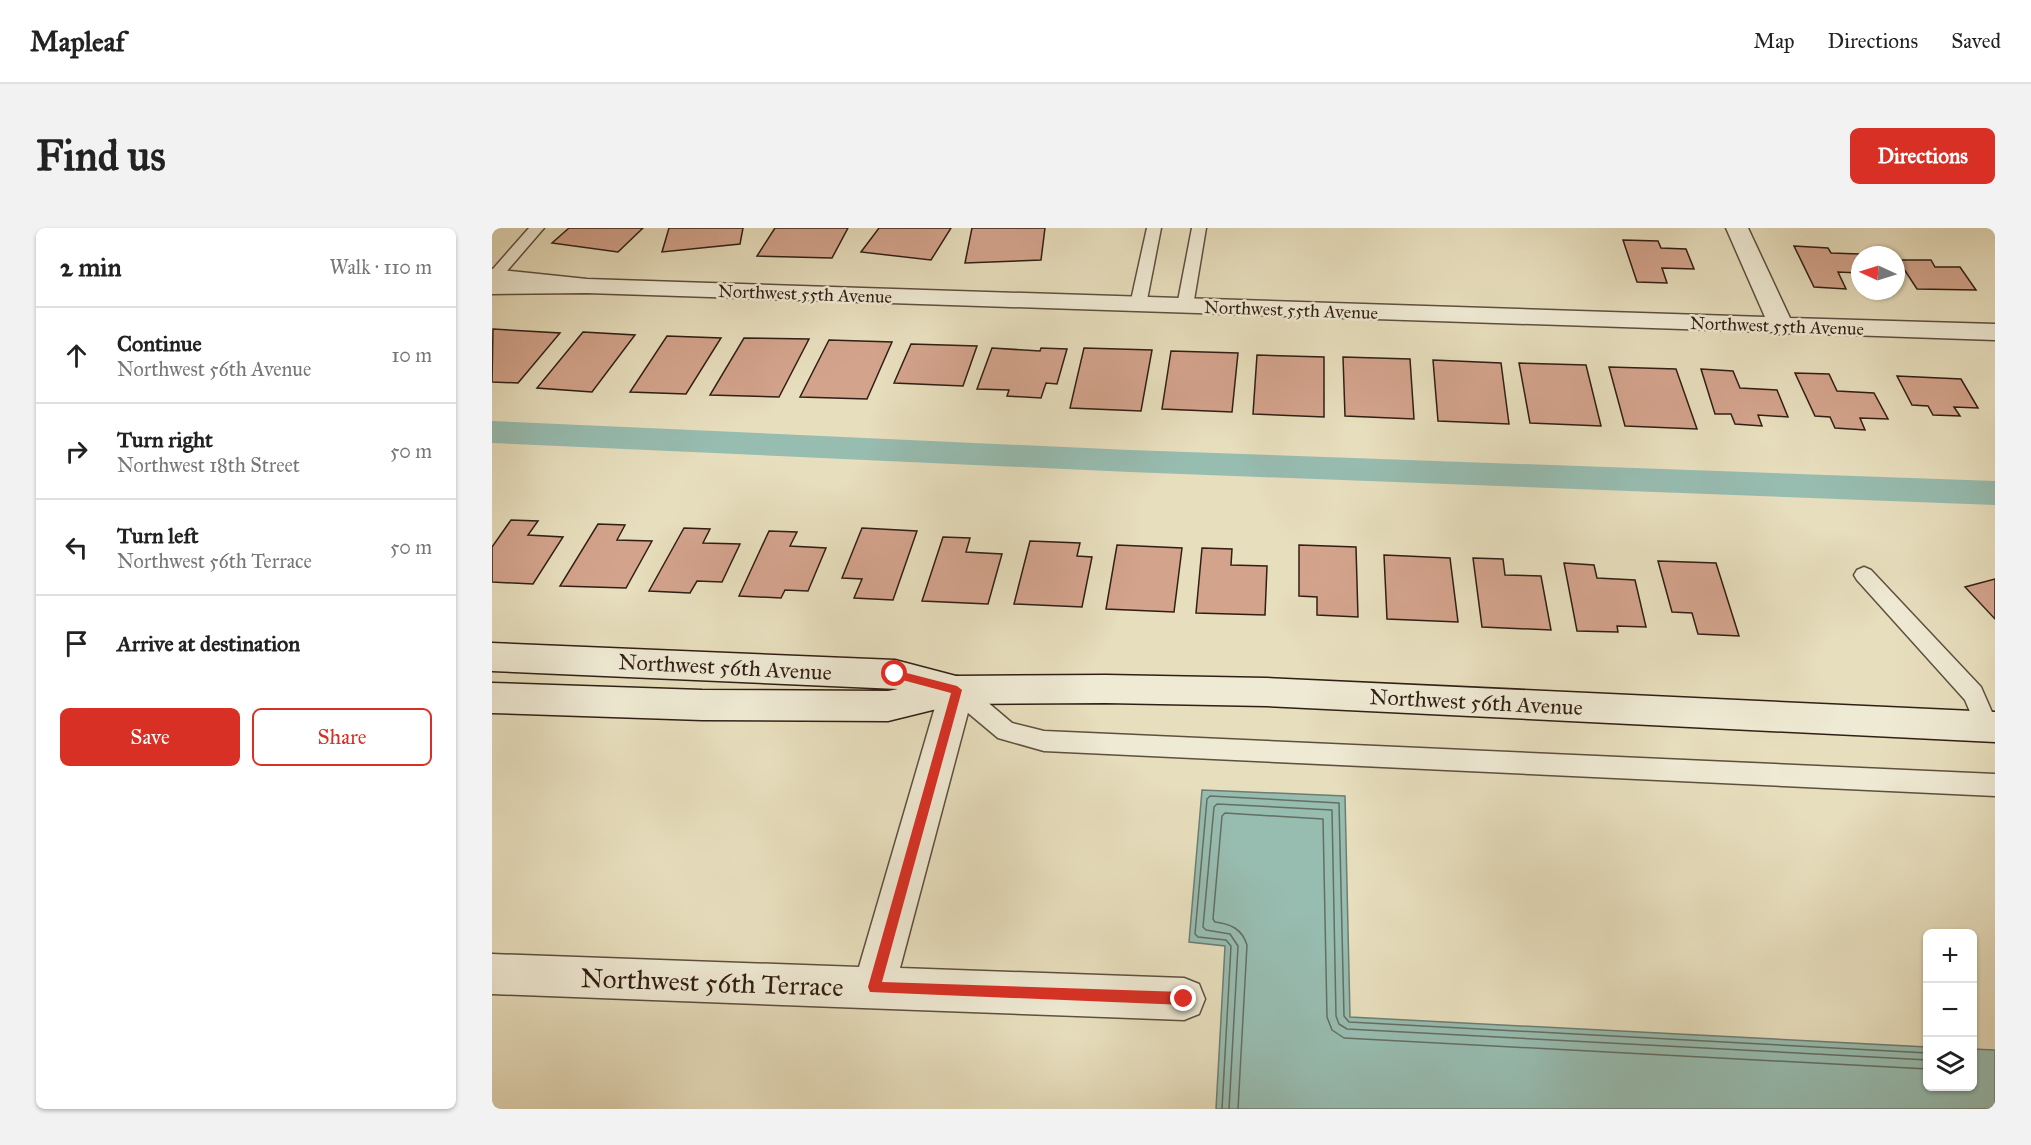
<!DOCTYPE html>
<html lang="en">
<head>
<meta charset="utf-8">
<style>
  :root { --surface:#fff; --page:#f2f2f2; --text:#222; --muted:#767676; --line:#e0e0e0; --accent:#d93025 }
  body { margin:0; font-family:"IM FELL Great Primer",serif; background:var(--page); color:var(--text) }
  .controls { position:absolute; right:18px; bottom:18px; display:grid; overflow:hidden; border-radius:9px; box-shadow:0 2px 4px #0004 }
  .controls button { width:54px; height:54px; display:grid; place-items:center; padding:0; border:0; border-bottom:2px solid var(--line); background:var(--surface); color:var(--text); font:30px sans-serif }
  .compass { position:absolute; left:1359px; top:18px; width:54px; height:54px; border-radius:50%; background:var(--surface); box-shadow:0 2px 4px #0004; rotate:274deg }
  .stop { position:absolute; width:18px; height:18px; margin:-14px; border:4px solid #d93025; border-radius:50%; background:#fff }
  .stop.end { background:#d93025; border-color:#fff; box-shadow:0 2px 6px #0008 }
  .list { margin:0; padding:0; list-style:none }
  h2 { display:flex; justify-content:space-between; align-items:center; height:78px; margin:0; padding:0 24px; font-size:26px }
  h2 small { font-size:20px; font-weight:400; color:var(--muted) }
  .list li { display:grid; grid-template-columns:39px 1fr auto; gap:18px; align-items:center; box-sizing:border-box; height:96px; padding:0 24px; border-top:2px solid var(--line) }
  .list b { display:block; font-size:22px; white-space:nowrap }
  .list p { margin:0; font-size:20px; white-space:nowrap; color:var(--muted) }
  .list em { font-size:20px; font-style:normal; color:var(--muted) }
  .actions { display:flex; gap:12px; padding:18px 24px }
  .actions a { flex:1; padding:14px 0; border:2px solid var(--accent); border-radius:9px; text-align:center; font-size:21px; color:var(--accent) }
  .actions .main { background:var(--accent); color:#fff }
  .icon { flex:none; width:33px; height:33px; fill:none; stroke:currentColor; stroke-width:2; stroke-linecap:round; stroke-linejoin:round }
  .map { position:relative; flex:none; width:1503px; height:881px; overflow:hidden; border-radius:9px }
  header { display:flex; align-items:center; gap:36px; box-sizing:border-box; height:84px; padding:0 30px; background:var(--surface); border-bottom:2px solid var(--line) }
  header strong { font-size:28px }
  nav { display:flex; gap:33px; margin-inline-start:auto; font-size:21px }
  .intro { display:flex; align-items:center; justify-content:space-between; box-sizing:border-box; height:144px; padding:0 36px }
  h1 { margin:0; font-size:42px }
  .button { padding:15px 27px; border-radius:9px; background:var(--accent); color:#fff; font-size:21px; font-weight:700 }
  main { display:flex; gap:36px; padding:0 36px }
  aside { flex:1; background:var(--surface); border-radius:9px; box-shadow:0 2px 4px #0004 }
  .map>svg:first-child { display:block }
  .water { fill:#97bcb0; stroke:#6e7d72; stroke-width:1.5 }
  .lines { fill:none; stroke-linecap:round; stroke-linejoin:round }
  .shore { stroke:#646e62; stroke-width:1.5 }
  .canal { fill:#97bcb0; fill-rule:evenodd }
  .building { fill:#d3a38c; stroke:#311f15; stroke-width:1.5 }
  .lane-casing { stroke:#5e4f3f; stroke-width:3 }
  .street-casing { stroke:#5e4f3f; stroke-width:3 }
  .secondary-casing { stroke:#311f15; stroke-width:3 }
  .lane { fill:#efead4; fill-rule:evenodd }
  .street { fill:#efead4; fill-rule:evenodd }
  .secondary { fill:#efead4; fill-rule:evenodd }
  .route { fill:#d93025 }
  .labels { text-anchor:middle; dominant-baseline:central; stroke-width:5; stroke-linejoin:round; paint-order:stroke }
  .far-street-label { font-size:18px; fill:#311f15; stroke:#efead4 }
  .street-label { font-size:22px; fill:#311f15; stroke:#efead4 }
  .near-street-label { font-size:27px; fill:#311f15; stroke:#efead4 }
</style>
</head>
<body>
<header>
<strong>Mapleaf</strong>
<nav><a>Map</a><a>Directions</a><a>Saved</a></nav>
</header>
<div class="intro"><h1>Find us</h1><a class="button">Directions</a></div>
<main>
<aside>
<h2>2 min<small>Walk · 110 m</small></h2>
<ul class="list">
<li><svg class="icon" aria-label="ahead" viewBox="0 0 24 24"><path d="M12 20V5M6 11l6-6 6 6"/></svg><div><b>Continue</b><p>Northwest 56th Avenue</p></div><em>10 m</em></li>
<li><svg class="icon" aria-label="right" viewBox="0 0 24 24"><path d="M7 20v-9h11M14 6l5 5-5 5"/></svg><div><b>Turn right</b><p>Northwest 18th Street</p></div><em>50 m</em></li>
<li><svg class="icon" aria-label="left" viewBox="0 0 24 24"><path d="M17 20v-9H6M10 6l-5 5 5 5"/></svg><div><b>Turn left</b><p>Northwest 56th Terrace</p></div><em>50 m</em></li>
<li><svg class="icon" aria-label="arrive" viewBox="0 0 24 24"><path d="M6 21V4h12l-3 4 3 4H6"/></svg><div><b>Arrive at destination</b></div></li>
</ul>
<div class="actions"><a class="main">Save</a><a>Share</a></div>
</aside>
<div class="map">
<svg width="1503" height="881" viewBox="0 0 1503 881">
  <rect width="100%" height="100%" fill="#e7debd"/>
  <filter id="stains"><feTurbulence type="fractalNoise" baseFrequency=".00333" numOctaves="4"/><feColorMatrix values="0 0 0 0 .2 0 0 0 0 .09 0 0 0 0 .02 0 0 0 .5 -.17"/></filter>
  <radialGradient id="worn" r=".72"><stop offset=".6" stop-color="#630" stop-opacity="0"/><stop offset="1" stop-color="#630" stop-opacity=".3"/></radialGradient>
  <!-- water -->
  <path class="water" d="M710,562L853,568L858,789L1435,819L1436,858H1480L1481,821L1503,822V881H724L733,718L697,714Z"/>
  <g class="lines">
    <!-- shore -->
    <path class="shore" d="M730,881L739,718L734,712L706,709L703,706L715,571L718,568L847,575L852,788L857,794L1436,825
      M737,881L746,718L738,706L714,702L711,699L722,579L725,576L840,582L844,788L847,796L855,801L1436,832
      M746,881L755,717C750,701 739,696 723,694L721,691L730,588L733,585L831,591L835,789L840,802L852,810L1436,841"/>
    <!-- canal -->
    <path class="canal" d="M0,193L638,222L1503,253V277L638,244L0,215Z"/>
  </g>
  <!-- building -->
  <path class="building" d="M77,0H151L126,24L60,15Z
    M177,0H251L248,16L170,24Z
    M283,0H356L340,30L265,28Z
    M387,0H459L439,32L369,24Z
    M480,0H553L549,32L473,35Z
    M1131,12L1166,13L1169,20L1194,21L1202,41L1170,40L1175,55L1145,54Z
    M1302,18L1336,20L1339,25L1367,26L1368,45L1346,44L1354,61L1322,59Z
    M1406,32H1439L1443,39H1468L1484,62L1425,61Z
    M1,101L68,105L26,155L0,154Z
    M91,104L143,107L100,164L45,160Z
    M175,108L229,110L194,166L138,164Z
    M252,110L317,111L287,169L218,167Z
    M337,112L400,114L375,171L308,169Z
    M419,116L485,118L471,158L402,155Z
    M500,120L548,123L549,120L575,121L565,156L554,155L549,170L515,168L517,162L485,161Z
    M592,120L660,122L649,183L578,180Z
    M679,123L746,125L740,184L670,181Z
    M765,127L832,129V189L761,186Z
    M851,129L918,131L922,191L853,188Z
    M941,132L1009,135L1017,196L946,193Z
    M1027,135L1094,137L1109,198L1038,195Z
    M1117,139L1184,141L1205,201L1133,198Z
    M1209,141L1241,143L1248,160L1285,162L1296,189L1266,187L1270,198L1243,196L1239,186H1223Z
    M1303,145L1337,146L1345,163L1382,165L1396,191L1368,190L1373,202L1343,200L1338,189L1323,188Z
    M1405,148L1469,151L1486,180L1462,179L1468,188L1441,187L1436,178L1420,177Z
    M19,292L46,293L36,307L71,309L41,356L0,354V319Z
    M106,296L133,297L125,312L160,313L134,360L68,358Z
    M192,300L218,301L211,315L248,316L230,354L205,353L198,365L157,363Z
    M370,300L425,303L401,372L362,370L370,351L350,350Z
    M277,303L305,304L298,318L334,320L316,363L293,362L289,370L247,368Z
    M451,309L478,310L474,324L510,326L496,376L430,373Z
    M538,313L588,315L585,328L600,329L590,379L522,376Z
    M625,317L690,320L682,384L614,381Z
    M807,317L864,319L866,389L825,387V369L807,368Z
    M710,320L740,321L739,337L775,338L773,387L704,385Z
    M892,327L958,330L966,394L895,391Z
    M981,330L1011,331L1013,347L1049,348L1059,402L990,399Z
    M1166,333L1224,335L1247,408L1206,406L1200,385L1180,384Z
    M1072,335L1102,337L1105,350L1143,352L1154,399L1125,398L1126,404L1085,403Z
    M1503,351V391L1473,359Z"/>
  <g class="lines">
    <!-- lane casing -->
    <g class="lane-casing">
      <path id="lane" d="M37,0H52L8,51L0,52V42Z
        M655,0H669L654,77L646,82L638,77Z
        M700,0H714L701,78L693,83L685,78Z
        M1372,339L1379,342L1489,459L1503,491V505L1495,508L1487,505L1473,472L1365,352L1362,347L1365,342Z
        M465,453L473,455L520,495L552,503L1503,546V568L552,523L506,510L457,469L454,462L457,455Z"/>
    </g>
    <!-- street casing -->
    <g class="street-casing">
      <path id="street" d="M1234,0H1256L1298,90L1503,96V112L1297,105L1290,107L1281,104L95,65L0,66V41L95,51L1273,89Z
        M465,448L477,452L482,462L408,740L692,750L707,756L713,771L707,786L692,792L0,766V726L367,739L448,462L453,452Z"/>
    </g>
    <!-- secondary casing -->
    <g class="secondary-casing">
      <path id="secondary" d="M0,415L403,432L464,448L614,447L774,450L1503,484V514L774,478L614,475L465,476L396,493L210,492L0,485V455L210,462L396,463L406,461L0,443Z"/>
    </g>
    <!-- lane -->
    <use href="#lane" class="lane"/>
    <!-- street -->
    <use href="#street" class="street"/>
    <!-- secondary -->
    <use href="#secondary" class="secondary"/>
  </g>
  <!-- route -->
  <path class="route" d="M403,442L465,458L470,462L390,754L692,764L696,766V775L692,777L378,764L376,759L459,465L399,449V443Z"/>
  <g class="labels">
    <!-- far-street labels -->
    <g class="far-street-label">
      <text transform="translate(313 66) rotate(2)">Northwest 55th Avenue</text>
      <text transform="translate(799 82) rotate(2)">Northwest 55th Avenue</text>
      <text transform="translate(1285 98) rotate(2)">Northwest 55th Avenue</text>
    </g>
    <!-- street labels -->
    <g class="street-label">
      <text transform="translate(233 439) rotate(3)">Northwest 56th Avenue</text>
      <text transform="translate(984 474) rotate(3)">Northwest 56th Avenue</text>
    </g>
    <!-- near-street labels -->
    <g class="near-street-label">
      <text transform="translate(220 754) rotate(2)">Northwest 56th Terrace</text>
    </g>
  </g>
  <rect width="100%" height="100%" filter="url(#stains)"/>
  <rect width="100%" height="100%" fill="url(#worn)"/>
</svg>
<div class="controls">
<button>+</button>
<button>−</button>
<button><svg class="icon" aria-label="layers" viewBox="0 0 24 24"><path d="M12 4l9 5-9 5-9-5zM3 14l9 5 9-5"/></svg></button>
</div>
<svg class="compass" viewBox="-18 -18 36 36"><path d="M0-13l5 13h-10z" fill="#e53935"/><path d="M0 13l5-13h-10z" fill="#767676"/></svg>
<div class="stop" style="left:403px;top:446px"></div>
<div class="stop end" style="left:692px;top:771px"></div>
</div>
</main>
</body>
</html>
